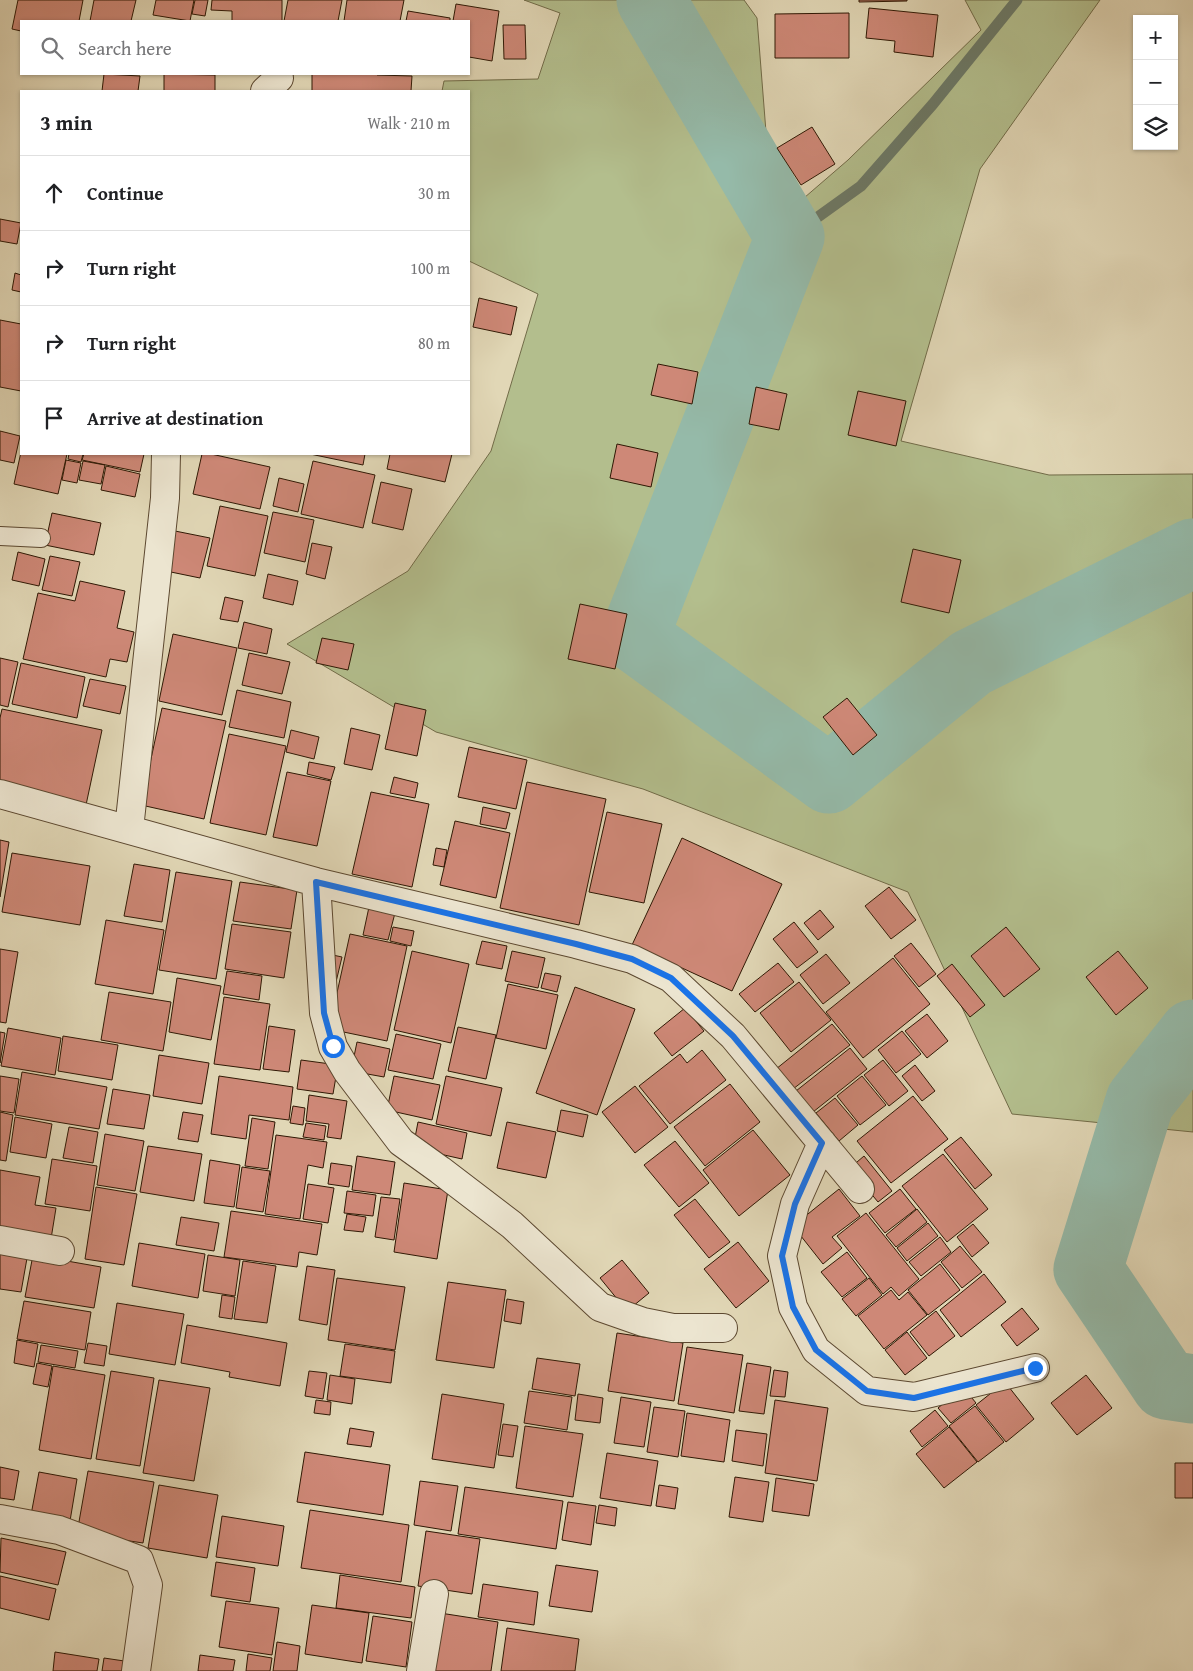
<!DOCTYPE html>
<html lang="en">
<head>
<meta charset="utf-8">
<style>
  :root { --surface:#fff; --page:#f2f2f2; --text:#202124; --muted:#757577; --line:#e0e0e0 }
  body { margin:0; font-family:"Gentium Book Plus",serif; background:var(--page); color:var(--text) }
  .controls { position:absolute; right:15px; top:15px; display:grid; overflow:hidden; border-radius:0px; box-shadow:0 1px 4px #0004 }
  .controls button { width:45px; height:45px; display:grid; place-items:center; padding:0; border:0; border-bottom:1px solid var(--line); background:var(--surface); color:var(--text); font:25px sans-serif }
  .stop { position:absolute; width:15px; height:15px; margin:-11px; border:4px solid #1a73e8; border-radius:50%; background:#fff }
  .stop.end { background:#1a73e8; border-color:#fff; box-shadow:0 1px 5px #0008 }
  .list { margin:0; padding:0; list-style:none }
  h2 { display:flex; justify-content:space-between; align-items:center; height:65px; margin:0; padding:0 20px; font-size:21px }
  h2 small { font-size:16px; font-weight:400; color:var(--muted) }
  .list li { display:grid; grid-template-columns:32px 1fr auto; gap:15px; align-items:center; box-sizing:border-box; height:75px; padding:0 20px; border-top:1px solid var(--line) }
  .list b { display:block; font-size:19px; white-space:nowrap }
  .list em { font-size:16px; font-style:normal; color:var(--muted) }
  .icon { flex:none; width:28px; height:28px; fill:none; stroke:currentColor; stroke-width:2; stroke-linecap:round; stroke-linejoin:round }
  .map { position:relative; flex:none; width:1193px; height:1671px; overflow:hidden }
  .search { position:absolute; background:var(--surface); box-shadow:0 1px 4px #0004; left:20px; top:20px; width:450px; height:55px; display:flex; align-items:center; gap:12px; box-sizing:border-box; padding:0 18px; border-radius:0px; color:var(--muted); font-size:19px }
  .panel { position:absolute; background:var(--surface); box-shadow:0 1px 4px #0004; left:20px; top:90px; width:450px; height:365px; border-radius:0px }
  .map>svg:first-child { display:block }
  .green { fill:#b3be8d; stroke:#716b48 }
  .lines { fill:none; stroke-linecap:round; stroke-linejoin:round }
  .stream { stroke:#6c7967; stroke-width:11 }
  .river { stroke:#95baa9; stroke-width:69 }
  .building { fill:#ce8877; stroke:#2f1804 }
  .service-casing { stroke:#5c4830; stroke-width:20 }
  .minor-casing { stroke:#5c4830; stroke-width:30 }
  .service { stroke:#ece5d0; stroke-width:18 }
  .minor { stroke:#ece5d0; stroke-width:28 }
  .route { stroke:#1a73e8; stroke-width:6 }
</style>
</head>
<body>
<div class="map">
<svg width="1193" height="1671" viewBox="0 0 1193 1671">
  <rect width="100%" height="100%" fill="#e1d7b6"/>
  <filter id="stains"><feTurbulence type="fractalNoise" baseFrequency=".004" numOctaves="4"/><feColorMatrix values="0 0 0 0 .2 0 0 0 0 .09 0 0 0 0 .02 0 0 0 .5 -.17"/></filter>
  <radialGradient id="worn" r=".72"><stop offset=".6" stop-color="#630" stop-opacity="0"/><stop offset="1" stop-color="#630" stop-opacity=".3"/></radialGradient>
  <!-- green -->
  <path class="green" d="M524,0H744L757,18L769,170L797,204L848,160L981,30L965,0H1100L980,169L901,441L1049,475L1193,474V1132L1012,1114L908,892L643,789L436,732L287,644L408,571L491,451L538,294L469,261V91H442L444,81L538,79L560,13Z"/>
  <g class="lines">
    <!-- stream -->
    <path class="stream" d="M790,237L861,186L933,104L1017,0"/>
    <!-- river -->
    <path class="river" d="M651,0L790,237L634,637L829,779L971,663L1193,553
      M1193,1034L1140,1101L1088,1269L1166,1385L1193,1389"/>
  </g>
  <!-- building -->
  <path class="building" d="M18,0H83L79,21H21V31L12,29Z
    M94,0H136L131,21H90Z
    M156,0H194L190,21L153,15Z
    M195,0H208L205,16L192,14Z
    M212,0H282V21H232V11L211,10Z
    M288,0H342L338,21H284Z
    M347,0H404L400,21H344Z
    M859,0H907V1L859,2Z
    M456,4L499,11L492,61L469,57V21H453Z
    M869,8L938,15L933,57L894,52L895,41L866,38Z
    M408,11L450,18V21H406Z
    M849,13V58H775V14Z
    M503,25H525L526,59H504Z
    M104,74L140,76L138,91H102Z
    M164,74L215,75V91H164Z
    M312,74H377V75L412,76L411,91H312Z
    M812,127L835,164L801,185L777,148Z
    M0,219L21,223L17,244L0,241Z
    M15,273L21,275V292L12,290Z
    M479,298L517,307L511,335L473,327Z
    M0,320L21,324V391L0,387Z
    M658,364L698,372L692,404L651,395Z
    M756,387L787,394L779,430L749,424Z
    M858,391L906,401L896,446L848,435Z
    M0,431L20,436L14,463L0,460Z
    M617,444L658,453L651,487L610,478Z
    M21,452V454H67L58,494L14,484Z
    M69,454H83L81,462L68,459Z
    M84,454H144L140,472L82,460Z
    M202,454H211L270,467L260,509L193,494Z
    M310,454H365L363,465Z
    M390,454H452L445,482L387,469Z
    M66,460L81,463L77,483L62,480Z
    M83,461L105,465L101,484L79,480Z
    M313,461L375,475L363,528L301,514Z
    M106,466L140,474L135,497L101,490Z
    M279,478L304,484L298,512L273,506Z
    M381,482L412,489L403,530L372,523Z
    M220,506L268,516L255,576L207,566Z
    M273,512L314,520L305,562L264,553Z
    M52,513L101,523L94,555L45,545Z
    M175,531L210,538L200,578L166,571Z
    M312,543L332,547L325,579L306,574Z
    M913,549L961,560L949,613L901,602Z
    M18,552L45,559L39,586L12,580Z
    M50,556L80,562L72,596L42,590Z
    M268,574L298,581L293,605L263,598Z
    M80,581L125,591L117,628L134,632L127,662L110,659L106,677L23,659L38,593L75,601Z
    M225,597L243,601L238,622L220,619Z
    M580,604L627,614L615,669L568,659Z
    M244,622L272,629L267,654L238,648Z
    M173,634L237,648L222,715L159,701Z
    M322,638L354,644L348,670L316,663Z
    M249,653L290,662L282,694L242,685Z
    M0,658L18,662L8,707L0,705Z
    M21,663L85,677L77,718L12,704Z
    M90,679L126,686L120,714L83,706Z
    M237,690L291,702L284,738L229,727Z
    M847,698L877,735L853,755L823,717Z
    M395,703L426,710L417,756L385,749Z
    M162,708L226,721L204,819L141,805Z
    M2,709L102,730L86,805L0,786V718Z
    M351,728L380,735L372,770L344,764Z
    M291,730L319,737L314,759L286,752Z
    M229,734L286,746L266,835L210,823Z
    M469,747L527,760L516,809L458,797Z
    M309,762L335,767L331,780L307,774Z
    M287,772L331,781L317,846L273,837Z
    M394,777L418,783L415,798L390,793Z
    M527,782L606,799L579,925L500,908Z
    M371,792L429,804L412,887L352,874Z
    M483,807L510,813L506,829L480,824Z
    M607,812L662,824L644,903L589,892Z
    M455,821L510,833L496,898L440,885Z
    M682,838L782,884L732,991L632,945Z
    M0,840L9,842L0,897Z
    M436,848L447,850L444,867L433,865Z
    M12,853L90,866L80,925L2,912Z
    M134,864L170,870L162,922L124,916Z
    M176,872L232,881L216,979L159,970Z
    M240,882L297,890L291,929L233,921Z
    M889,887L916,920L891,939L865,906Z
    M369,907L395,913L388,940L363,935Z
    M820,910L834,927L818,940L804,923Z
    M106,920L164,930L153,994L95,984Z
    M794,922L818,952L797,968L773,939Z
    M232,924L291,932L284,978L225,969Z
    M393,927L414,931L411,946L390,941Z
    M1006,927L1040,969L1004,997L971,956Z
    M350,934L407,946L387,1041L329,1029Z
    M482,941L507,946L502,969L476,964Z
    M911,943L936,974L919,987L894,956Z
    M0,949L18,952L6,1023L0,1022Z
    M412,951L469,964L451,1043L394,1030Z
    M512,951L545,958L538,988L505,981Z
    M1118,951L1148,988L1116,1015L1086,977Z
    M328,954L342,957L336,982L323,980Z
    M826,954L850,983L823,1004L800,975Z
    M893,958L930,1004L863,1058L826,1012Z
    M778,963L794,982L755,1012L739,994Z
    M952,964L985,1005L970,1017L937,976Z
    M227,971L262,976L259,1000L223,994Z
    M545,973L561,976L557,992L541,988Z
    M177,978L221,986L211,1040L169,1032Z
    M799,982L831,1020L791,1052L760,1013Z
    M508,984L558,995L546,1049L496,1038Z
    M575,987L635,1009L597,1115L536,1093Z
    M109,992L171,1002L163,1051L101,1040Z
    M224,997L270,1004L260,1070L214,1064Z
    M685,1008L704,1031L672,1056L654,1033Z
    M927,1014L948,1041L927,1058L905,1031Z
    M832,1024L850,1045L793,1089L776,1069Z
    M269,1026L295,1030L289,1072L263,1069Z
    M458,1027L496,1035L486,1079L448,1071Z
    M8,1028L61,1038L55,1075L1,1066Z
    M902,1031L921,1054L896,1073L878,1050Z
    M0,1032L5,1033L0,1063Z
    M396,1034L441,1044L433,1079L388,1070Z
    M63,1036L118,1045L112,1080L58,1071Z
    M357,1042L390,1049L384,1077L351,1071Z
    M850,1048L867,1069L813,1112L796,1091Z
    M702,1050L726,1080L670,1124L639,1086L680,1054L687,1063Z
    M159,1055L209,1063L202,1104L153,1096Z
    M301,1060L338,1065L333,1094L297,1089Z
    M883,1060L908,1091L889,1106L864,1075Z
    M915,1065L935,1091L922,1101L902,1076Z
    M22,1072L107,1087L99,1129L15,1115Z
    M0,1076L19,1079L14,1113L0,1111Z
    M219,1076L293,1087L289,1120L249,1115L246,1139L211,1134Z
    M394,1076L440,1085L432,1120L387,1110Z
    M446,1076L502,1088L491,1136L436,1124Z
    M862,1076L886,1105L860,1125L837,1096Z
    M730,1084L760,1122L705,1166L674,1127Z
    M635,1086L668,1127L635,1153L602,1112Z
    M113,1089L150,1095L144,1129L107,1124Z
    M309,1095L347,1101L341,1139L327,1137L329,1124L306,1121Z
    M913,1096L948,1139L891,1183L857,1141Z
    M835,1098L858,1125L839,1141L816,1113Z
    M293,1106L305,1108L303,1125L290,1123Z
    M561,1110L588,1115L583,1137L557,1131Z
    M0,1112L13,1115L6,1161L0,1160Z
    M183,1112L203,1115L198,1142L178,1139Z
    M15,1117L52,1124L46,1158L10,1152Z
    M252,1118L275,1122L268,1169L245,1166Z
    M418,1122L467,1133L462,1159L413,1148Z
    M507,1122L556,1132L546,1178L497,1168Z
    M306,1123L326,1126L324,1140L303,1137Z
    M69,1127L98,1132L93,1163L63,1158Z
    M753,1130L790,1175L739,1216L703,1170Z
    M105,1134L144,1141L135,1191L97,1185Z
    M276,1135L327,1142L323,1168L308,1165L300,1219L265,1214Z
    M961,1137L992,1175L975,1189L944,1150Z
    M675,1141L709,1183L679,1207L644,1165Z
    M148,1146L202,1154L194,1201L140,1192Z
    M943,1154L988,1209L947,1242L902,1186Z
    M357,1156L395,1162L390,1195L352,1190Z
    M864,1156L892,1191L878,1202L850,1168Z
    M52,1159L97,1166L90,1211L45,1204Z
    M210,1160L240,1165L234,1207L204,1203Z
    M331,1163L352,1166L349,1187L328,1184Z
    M242,1167L270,1171L263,1212L236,1208Z
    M0,1170L40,1177L35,1205L56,1208L50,1245L0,1236Z
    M404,1183L448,1190L437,1259L394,1252Z
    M308,1184L334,1188L328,1223L303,1219Z
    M96,1187L137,1194L124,1265L85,1259Z
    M839,1189L860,1216L832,1237L842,1248L823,1264L793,1226Z
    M900,1189L916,1209L885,1233L869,1213Z
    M347,1191L376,1195L373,1216L344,1213Z
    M381,1197L400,1199L394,1240L375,1237Z
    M695,1199L730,1242L709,1258L674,1215Z
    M917,1209L927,1222L896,1247L886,1235Z
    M231,1211L322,1224L317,1255L299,1252L297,1267L224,1257Z
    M866,1213L919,1279L899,1296L891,1287L883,1294L837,1236Z
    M347,1214L366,1217L363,1232L344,1230Z
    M181,1217L219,1223L214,1251L176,1245Z
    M928,1223L938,1236L907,1261L897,1248Z
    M973,1224L989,1243L972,1257L957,1237Z
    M940,1237L951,1252L921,1276L909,1262Z
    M0,1242L29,1247L21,1292L0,1289Z
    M738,1242L769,1281L736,1308L704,1269Z
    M139,1243L205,1254L198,1298L132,1286Z
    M960,1246L982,1272L962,1288L941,1262Z
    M847,1252L867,1278L842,1297L821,1272Z
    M33,1255L101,1267L94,1308L25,1297Z
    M208,1255L240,1260L235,1296L203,1291Z
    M622,1260L649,1293L627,1311L600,1278Z
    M243,1261L276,1266L267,1323L234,1319Z
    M940,1264L960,1290L928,1315L908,1290Z
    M307,1266L335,1270L327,1325L299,1320Z
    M984,1274L1006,1302L961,1337L940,1310Z
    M337,1278L405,1287L395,1350L328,1340Z
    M869,1278L882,1295L856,1316L842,1299Z
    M448,1282L506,1290L494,1368L436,1360Z
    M891,1290L899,1300L908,1292L927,1315L884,1349L858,1316Z
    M222,1295L235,1297L232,1319L219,1317Z
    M507,1299L524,1302L521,1324L504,1321Z
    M24,1301L91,1312L85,1350L17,1339Z
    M117,1303L184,1314L175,1365L109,1354Z
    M1022,1308L1039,1329L1017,1346L1001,1325Z
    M936,1311L955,1336L929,1356L910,1332Z
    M187,1325L287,1343L280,1386L229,1377L230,1372L181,1363Z
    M907,1332L927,1358L905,1375L885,1350Z
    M617,1333L683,1343L674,1401L608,1391Z
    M17,1340L38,1344L34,1367L14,1363Z
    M88,1343L107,1346L104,1366L84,1363Z
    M345,1344L395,1351L391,1383L340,1376Z
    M41,1345L78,1351L75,1368L38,1362Z
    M687,1347L743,1355L734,1413L678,1404Z
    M537,1358L580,1364L575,1396L532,1389Z
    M37,1363L52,1366L48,1387L33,1384Z
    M747,1363L771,1367L764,1414L739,1411Z
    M53,1366L105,1375L91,1459L39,1450Z
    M774,1370L788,1372L785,1397L770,1396Z
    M111,1371L154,1378L140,1466L96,1459Z
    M309,1371L327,1373L323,1399L305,1396Z
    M330,1375L355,1379L352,1404L327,1400Z
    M1086,1375L1112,1408L1077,1435L1051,1403Z
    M159,1380L210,1388L194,1481L143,1473Z
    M1005,1382L1034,1419L1006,1442L976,1405Z
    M963,1387L976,1403L951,1423L938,1408Z
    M529,1391L572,1397L567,1430L524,1423Z
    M442,1394L504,1404L494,1468L432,1459Z
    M578,1394L603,1398L600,1423L575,1420Z
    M621,1397L651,1402L644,1447L614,1443Z
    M316,1400L331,1402L330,1415L314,1413Z
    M775,1400L828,1408L817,1481L765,1473Z
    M975,1406L1004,1442L978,1462L949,1426Z
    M654,1407L685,1411L678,1457L647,1452Z
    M935,1410L948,1426L922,1447L910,1431Z
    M687,1413L730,1420L724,1462L681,1456Z
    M503,1424L518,1426L513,1457L498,1455Z
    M525,1426L583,1434L573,1497L516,1488Z
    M949,1427L977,1462L944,1488L916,1454Z
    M350,1428L374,1432L371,1447L347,1444Z
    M736,1430L767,1434L763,1466L732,1461Z
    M305,1452L390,1465L383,1515L297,1502Z
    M607,1453L658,1461L651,1506L600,1498Z
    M1175,1463H1193V1498H1175Z
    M0,1467L19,1471L14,1500L0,1498Z
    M88,1471L154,1482L143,1543L77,1533Z
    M39,1472L77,1479L70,1521L31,1515Z
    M735,1477L769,1482L763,1522L729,1517Z
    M776,1478L814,1484L809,1516L772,1511Z
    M420,1481L458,1486L451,1531L414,1525Z
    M159,1485L218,1495L207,1558L148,1548Z
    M659,1485L678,1488L675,1509L656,1506Z
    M465,1487L563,1501L556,1549L458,1534Z
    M568,1502L596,1506L591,1545L562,1540Z
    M599,1505L617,1508L615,1526L596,1523Z
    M310,1510L409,1525L401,1582L301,1568Z
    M222,1516L284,1526L278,1566L216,1557Z
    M426,1531L480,1539L472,1594L418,1586Z
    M1,1538L66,1552L58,1585L0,1572Z
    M216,1562L255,1568L250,1602L211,1596Z
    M556,1565L598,1571L592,1612L549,1606Z
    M340,1575L415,1587L411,1618L336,1608Z
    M0,1576L56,1589L49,1620L0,1608Z
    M483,1584L538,1592L534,1625L478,1617Z
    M226,1601L279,1608L272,1655L219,1647Z
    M312,1605L369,1613L362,1663L305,1654Z
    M440,1613L498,1622L491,1671H432Z
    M373,1616L412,1622L406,1667L366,1661Z
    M507,1628L579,1639L575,1671H501Z
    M277,1642L300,1646L297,1671H273Z
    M55,1652L99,1659L97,1671H53Z
    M248,1654L272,1658L270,1671H246Z
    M200,1655L235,1660L233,1671H198Z
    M104,1658L131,1662L130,1671H102Z"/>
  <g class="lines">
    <!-- service casing -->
    <g class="service-casing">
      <path id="service" d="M0,536L41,538"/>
    </g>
    <!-- minor casing -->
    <g class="minor-casing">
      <path id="minor" d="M265,91L279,78
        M0,794L316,882L576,944L632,959L671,978L733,1036L860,1189
        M129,829L165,498L166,454
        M316,882L324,1013L333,1047L347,1071L401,1142L440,1170L512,1225L600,1307L643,1322L673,1328H723
        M822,1143L795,1204L782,1256L793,1307L816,1350L867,1391L914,1397L1035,1368
        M0,1240L60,1251
        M0,1519L59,1530L139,1560L148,1585L136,1671
        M421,1671L434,1594"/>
    </g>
    <!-- service -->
    <use href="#service" class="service"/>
    <!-- minor -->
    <use href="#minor" class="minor"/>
  </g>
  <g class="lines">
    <!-- route -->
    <path class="route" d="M333,1046L324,1013L316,882L576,944L632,959L671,978L733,1036L822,1143L795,1204L782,1256L793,1307L816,1350L867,1391L914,1398L1035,1368"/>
  </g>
  <rect width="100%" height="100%" filter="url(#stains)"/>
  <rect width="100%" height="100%" fill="url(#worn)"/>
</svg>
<div class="controls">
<button>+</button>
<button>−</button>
<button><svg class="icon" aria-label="layers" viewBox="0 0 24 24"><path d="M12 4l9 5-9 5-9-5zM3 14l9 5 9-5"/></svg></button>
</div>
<div class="stop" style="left:333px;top:1046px"></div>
<div class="stop end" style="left:1035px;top:1368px"></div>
<div class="search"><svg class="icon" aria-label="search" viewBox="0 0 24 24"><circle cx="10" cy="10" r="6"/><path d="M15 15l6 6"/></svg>Search here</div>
<section class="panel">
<h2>3 min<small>Walk · 210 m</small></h2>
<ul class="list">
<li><svg class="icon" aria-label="ahead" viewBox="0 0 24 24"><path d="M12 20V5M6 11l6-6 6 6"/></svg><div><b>Continue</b></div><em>30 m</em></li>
<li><svg class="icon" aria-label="right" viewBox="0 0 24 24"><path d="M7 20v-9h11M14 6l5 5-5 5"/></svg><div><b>Turn right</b></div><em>100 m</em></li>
<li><svg class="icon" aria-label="right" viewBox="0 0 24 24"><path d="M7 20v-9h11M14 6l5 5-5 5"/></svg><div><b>Turn right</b></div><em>80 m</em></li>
<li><svg class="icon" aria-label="arrive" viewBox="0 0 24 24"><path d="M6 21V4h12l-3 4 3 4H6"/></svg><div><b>Arrive at destination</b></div></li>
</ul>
</section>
</div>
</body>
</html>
